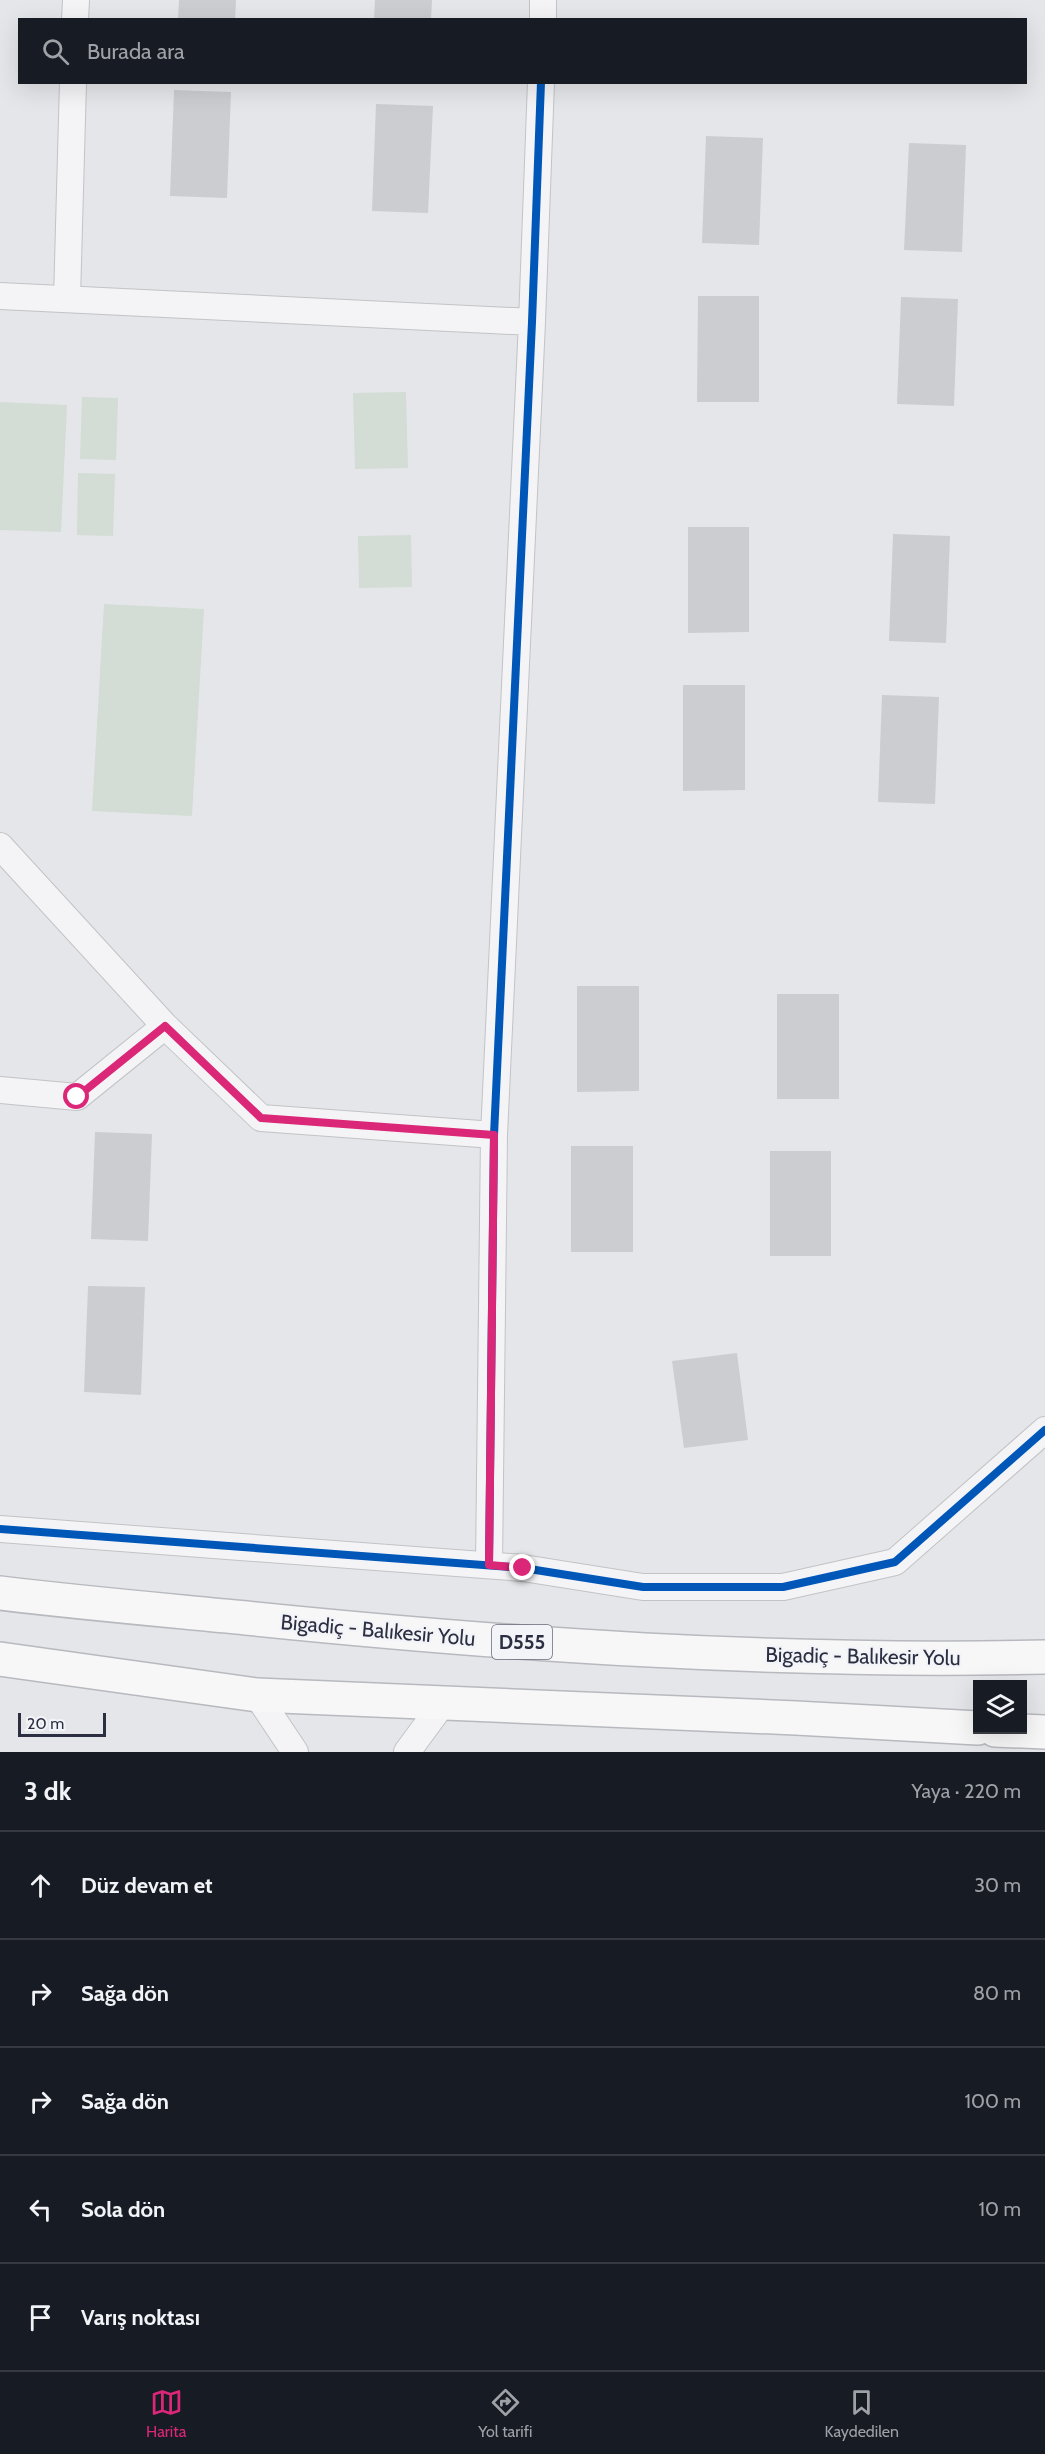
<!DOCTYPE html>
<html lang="tr">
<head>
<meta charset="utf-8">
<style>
  :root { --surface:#171b24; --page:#20242c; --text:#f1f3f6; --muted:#9ea1a6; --line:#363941; --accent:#db2777 }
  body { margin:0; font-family:Cabin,sans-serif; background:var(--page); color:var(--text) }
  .controls { position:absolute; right:18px; bottom:18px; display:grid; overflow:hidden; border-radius:0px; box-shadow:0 6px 24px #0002 }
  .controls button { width:54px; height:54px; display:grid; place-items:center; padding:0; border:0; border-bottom:2px solid var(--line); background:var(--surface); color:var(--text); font:30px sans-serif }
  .scale { position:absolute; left:18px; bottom:15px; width:88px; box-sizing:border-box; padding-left:6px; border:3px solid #2c2f42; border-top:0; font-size:16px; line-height:21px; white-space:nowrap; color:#2c2f42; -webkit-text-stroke:4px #f3f4f8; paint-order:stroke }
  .stop { position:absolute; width:18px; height:18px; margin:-14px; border:4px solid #db2777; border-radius:50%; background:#fff }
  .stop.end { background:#db2777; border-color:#fff; box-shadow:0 2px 6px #0008 }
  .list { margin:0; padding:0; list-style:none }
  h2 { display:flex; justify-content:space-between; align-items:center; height:78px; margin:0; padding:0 24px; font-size:26px }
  h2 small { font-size:20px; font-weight:400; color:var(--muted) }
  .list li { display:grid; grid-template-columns:39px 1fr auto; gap:18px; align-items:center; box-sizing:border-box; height:108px; padding:0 24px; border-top:2px solid var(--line) }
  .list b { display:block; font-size:22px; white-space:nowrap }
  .list em { font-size:20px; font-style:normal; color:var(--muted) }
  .icon { flex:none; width:33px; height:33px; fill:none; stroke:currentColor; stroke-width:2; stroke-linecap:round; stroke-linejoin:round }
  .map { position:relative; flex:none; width:1045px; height:1752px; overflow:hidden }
  .search { position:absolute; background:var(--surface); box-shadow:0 6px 24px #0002; left:18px; right:18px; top:18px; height:66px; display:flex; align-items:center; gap:15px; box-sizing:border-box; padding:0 21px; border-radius:0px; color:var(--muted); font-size:22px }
  .sheet { height:618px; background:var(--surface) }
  nav { display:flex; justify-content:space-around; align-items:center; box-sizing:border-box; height:84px; border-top:2px solid var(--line); background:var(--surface); font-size:16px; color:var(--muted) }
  nav a { display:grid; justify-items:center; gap:3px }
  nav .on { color:var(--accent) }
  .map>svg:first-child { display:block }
  .green { fill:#d3dcd5 }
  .building { fill:#cccdd1 }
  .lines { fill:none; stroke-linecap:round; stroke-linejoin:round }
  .street-casing { stroke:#c2c3c6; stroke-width:28 }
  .highway-casing { stroke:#b7b9be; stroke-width:36 }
  .street { stroke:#f4f4f6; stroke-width:26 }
  .highway { stroke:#f7f7f8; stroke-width:33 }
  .cycleway-casing { stroke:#f3f4f8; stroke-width:11 }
  .cycleway { stroke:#0057b8; stroke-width:8 }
  .route { stroke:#db2777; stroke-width:8 }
  .labels { text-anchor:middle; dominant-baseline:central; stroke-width:5; stroke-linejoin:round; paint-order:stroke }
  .shield { fill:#f3f4f8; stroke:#686a79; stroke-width:1.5 }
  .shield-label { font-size:20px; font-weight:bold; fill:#2c2f42 }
  .street-label { font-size:21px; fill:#2c2f42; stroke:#f3f4f8 }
</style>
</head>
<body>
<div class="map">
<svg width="1045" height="1752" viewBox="0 0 1045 1752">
  <rect width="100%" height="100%" fill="#e5e6e9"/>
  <!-- green -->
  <path class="green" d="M406,392L408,468L355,469L353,393Z
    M82,397L118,398L116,460L80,459Z
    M0,402L67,405L61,532L0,530Z
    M78,473L115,474L113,536L77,535Z
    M411,535L412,587L359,588L358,536Z
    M104,604L204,609L192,816L92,811Z"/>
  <!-- building -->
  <path class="building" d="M179,0H236L235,20H178Z
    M375,0H432L431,20H374Z
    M174,90L231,92L227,198L170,196Z
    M376,104L433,106L428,213L372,211Z
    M706,136L763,138L759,245L702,243Z
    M909,143L966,145L962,252L904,250Z
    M698,296H759V402H697Z
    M901,297L958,299L954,406L897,404Z
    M688,527H749V632L688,633Z
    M893,534L950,536L946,643L889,641Z
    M683,685H745V790L683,791Z
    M882,695L939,697L935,804L878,802Z
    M577,986H639V1091L577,1092Z
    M777,994H839V1099H777Z
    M95,1132L152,1134L148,1241L91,1239Z
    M571,1146H633V1252H571Z
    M770,1151H831V1256H770Z
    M88,1286L145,1287L141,1395L84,1392Z
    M737,1353L748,1440L684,1448L672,1361Z"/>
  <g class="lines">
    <!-- street casing -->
    <g class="street-casing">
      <path id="street" d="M75,20L76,0
        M543,20V0
        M0,296L532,322
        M67,299L73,82
        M0,846L165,1026L261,1118L494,1135
        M0,1090L77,1097L165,1026
        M0,1529L523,1568L643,1587H783L895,1562L1045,1430
        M489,1565L494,1135L532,322L541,82
        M257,1695L295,1752
        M407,1752L443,1703"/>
    </g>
    <!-- highway casing -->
    <g class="highway-casing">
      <path id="highway" d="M0,1593C82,1603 164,1610 246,1618C511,1645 778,1663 1045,1657
        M0,1659L257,1695L796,1718L978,1728
        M995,1730L1045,1732"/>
    </g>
    <!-- street -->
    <use href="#street" class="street"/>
    <!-- highway -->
    <use href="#highway" class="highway"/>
    <!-- cycleway casing -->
    <g class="cycleway-casing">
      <path id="cycleway" d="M0,1529L523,1568L643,1587H783L895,1562L1045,1430
        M489,1565L494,1135L532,322L541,82"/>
    </g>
    <!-- cycleway -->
    <use href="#cycleway" class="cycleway"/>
  </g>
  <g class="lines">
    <!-- route -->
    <path class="route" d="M77,1097L165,1026L261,1118L494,1135L489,1565L523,1568"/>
  </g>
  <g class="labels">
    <!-- shield labels -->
    <rect class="shield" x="492" y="1625" width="60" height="34" rx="4.5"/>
    <g class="shield-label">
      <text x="522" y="1642">D555</text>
    </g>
    <!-- street labels -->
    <g class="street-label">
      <text transform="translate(378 1630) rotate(5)">Bigadiç - Balıkesir Yolu</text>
      <text transform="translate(863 1656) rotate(1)">Bigadiç - Balıkesir Yolu</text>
    </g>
  </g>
</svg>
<div class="controls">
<button><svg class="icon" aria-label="layers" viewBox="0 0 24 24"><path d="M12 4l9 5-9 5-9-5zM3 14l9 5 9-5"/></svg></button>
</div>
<div class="scale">20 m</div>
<div class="stop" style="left:77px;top:1097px"></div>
<div class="stop end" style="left:523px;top:1568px"></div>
<div class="search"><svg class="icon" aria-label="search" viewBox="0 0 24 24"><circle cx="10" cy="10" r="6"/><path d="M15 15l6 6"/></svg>Burada ara</div>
</div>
<section class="sheet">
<h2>3 dk<small>Yaya · 220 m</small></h2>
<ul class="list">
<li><svg class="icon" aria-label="ahead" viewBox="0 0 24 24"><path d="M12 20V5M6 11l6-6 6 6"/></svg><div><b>Düz devam et</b></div><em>30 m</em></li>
<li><svg class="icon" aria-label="right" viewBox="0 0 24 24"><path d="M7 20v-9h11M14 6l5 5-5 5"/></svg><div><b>Sağa dön</b></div><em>80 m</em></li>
<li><svg class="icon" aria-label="right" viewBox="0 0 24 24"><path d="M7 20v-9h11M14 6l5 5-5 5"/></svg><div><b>Sağa dön</b></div><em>100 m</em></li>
<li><svg class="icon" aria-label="left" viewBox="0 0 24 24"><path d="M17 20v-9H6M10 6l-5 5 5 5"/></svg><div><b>Sola dön</b></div><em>10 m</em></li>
<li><svg class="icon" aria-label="arrive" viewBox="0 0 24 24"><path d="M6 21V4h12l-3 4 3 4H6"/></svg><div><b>Varış noktası</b></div></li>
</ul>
</section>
<nav>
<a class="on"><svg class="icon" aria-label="map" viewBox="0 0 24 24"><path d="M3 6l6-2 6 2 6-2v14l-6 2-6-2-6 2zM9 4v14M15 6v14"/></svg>Harita</a>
<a><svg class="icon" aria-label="directions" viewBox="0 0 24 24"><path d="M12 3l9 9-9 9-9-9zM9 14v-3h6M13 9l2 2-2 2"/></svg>Yol tarifi</a>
<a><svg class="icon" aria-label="saved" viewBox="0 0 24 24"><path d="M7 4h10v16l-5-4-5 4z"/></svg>Kaydedilen</a>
</nav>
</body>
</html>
